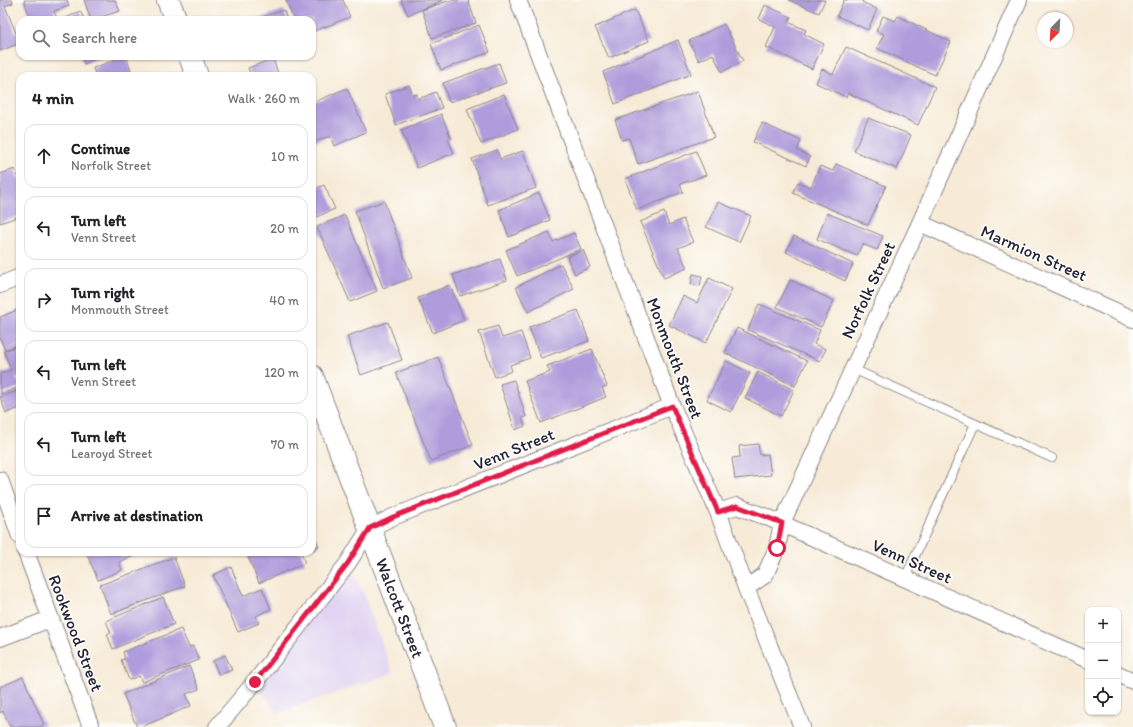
<!DOCTYPE html>
<html lang="en">
<head>
<meta charset="utf-8">
<style>
  :root { --surface:#fff; --page:#f2f2f2; --text:#202124; --muted:#757577; --line:#e0e0e0 }
  body { margin:0; font-family:Itim,sans-serif; background:var(--page); color:var(--text) }
  .controls { position:absolute; right:12px; bottom:12px; display:grid; overflow:hidden; border-radius:8px; box-shadow:0 1px 3px #0004 }
  .controls button { width:36px; height:36px; display:grid; place-items:center; padding:0; border:0; border-bottom:1px solid var(--line); background:var(--surface); color:var(--text); font:20px sans-serif }
  .compass { position:absolute; left:1037px; top:12px; width:36px; height:36px; border-radius:50%; background:var(--surface); box-shadow:0 1px 3px #0004; rotate:204deg }
  .stop { position:absolute; width:12px; height:12px; margin:-9px; border:3px solid #e11d48; border-radius:50%; background:#fff }
  .stop.end { background:#e11d48; border-color:#fff; box-shadow:0 1px 4px #0008 }
  .list { margin:0; padding:0; list-style:none }
  h2 { display:flex; justify-content:space-between; align-items:center; height:52px; margin:0; padding:0 16px; font-size:17px }
  h2 small { font-size:13px; font-weight:400; color:var(--muted) }
  .list li { display:grid; grid-template-columns:26px 1fr auto; gap:12px; align-items:center; box-sizing:border-box; height:64px; margin:0 8px 8px; padding:0 8px; border:1px solid var(--line); border-radius:12px }
  .list b { display:block; font-size:15px; white-space:nowrap }
  .list p { margin:0; font-size:13px; white-space:nowrap; color:var(--muted) }
  .list em { font-size:13px; font-style:normal; color:var(--muted) }
  .icon { flex:none; width:22px; height:22px; fill:none; stroke:currentColor; stroke-width:2; stroke-linecap:round; stroke-linejoin:round }
  .map { position:relative; flex:none; width:1133px; height:727px; overflow:hidden }
  .search { position:absolute; background:var(--surface); box-shadow:0 1px 3px #0004; left:16px; top:16px; width:300px; height:44px; display:flex; align-items:center; gap:10px; box-sizing:border-box; padding:0 14px; border-radius:12px; color:var(--muted); font-size:15px }
  .panel { position:absolute; background:var(--surface); box-shadow:0 1px 3px #0004; left:16px; top:72px; width:300px; height:484px; border-radius:12px }
  .map>svg:first-child { display:block }
  .built { fill:#e1d4f3 }
  .building { fill:#af9cdc }
  .lines { fill:none; stroke-linecap:round; stroke-linejoin:round }
  .lane-casing { stroke:#8c8689; stroke-width:10 }
  .street-casing { stroke:#8c8689; stroke-width:18 }
  .primary-casing { stroke:#8c8689; stroke-width:24 }
  .lane { stroke:#fff; stroke-width:8 }
  .street { stroke:#fff; stroke-width:16 }
  .primary { stroke:#fff; stroke-width:22 }
  .route { stroke:#e11d48; stroke-width:5 }
  .labels { text-anchor:middle; dominant-baseline:central; stroke-width:3.5; stroke-linejoin:round; paint-order:stroke }
  .street-label { font-size:17px; fill:#22223b; stroke:#fdfcf7 }
</style>
</head>
<body>
<div class="map">
<svg width="1133" height="727" viewBox="0 0 1133 727">
  <rect width="100%" height="100%" fill="#fdfcf7"/>
  <filter id="ink" filterUnits="userSpaceOnUse"><feTurbulence type="fractalNoise" baseFrequency=".025" numOctaves="2"/><feDisplacementMap in="SourceGraphic" scale="8" xChannelSelector="R" yChannelSelector="G"/><feConvolveMatrix kernelMatrix="1 2 1 2 8 2 1 2 1" color-interpolation-filters="sRGB"/></filter>
  <filter id="wash" filterUnits="userSpaceOnUse"><feTurbulence type="fractalNoise" baseFrequency=".012" numOctaves="4" result="noise"/><feDisplacementMap in="SourceGraphic" scale="16" xChannelSelector="R" yChannelSelector="G"/><feGaussianBlur stdDeviation="0.9" result="paint"/><feColorMatrix in="noise" values="0 0 0 0 0 0 0 0 0 0 0 0 0 0 0 0 0 1.4 0 .05"/><feComposite in="paint" operator="in"/></filter>
  <g filter="url(#wash)">
    <rect width="100%" height="100%" fill="#f7ebd7"/>
    <!-- built -->
    <path class="built" d="M348,563L363,592L393,673L277,713L255,682Z"/>
    <g id="blocks">
      <!-- building -->
      <path class="building" d="M0,0H12L13,3L5,6L16,33L20,32V49L18,44L0,51Z
        M24,0H67L69,6L54,11L57,19L31,20Z
        M84,0H115L120,11L91,20Z
        M286,0H343L350,17L312,32V20H294Z
        M401,0H443L408,15Z
        M451,0H468L476,23L432,38L422,10Z
        M789,0H825L819,13Z
        M844,0H863L862,2L877,9L868,30L837,16Z
        M765,5L791,17L788,22L806,30L804,34L824,44L812,69L766,47L775,27L759,19Z
        M284,10L287,20H252Z
        M635,10L649,41L609,58L595,27Z
        M80,11L85,20H64V19Z
        M883,16L895,21L898,16L951,42L935,75L877,48L884,34L876,31Z
        M724,24L743,61L722,72L713,54L699,61L689,41Z
        M479,25L490,52L441,70L431,44Z
        M678,40L691,74L615,104L603,72Z
        M846,47L935,87L918,125L848,93L846,97L816,83L822,69L833,74Z
        M81,56H102L84,64Z
        M126,56L133,76H96L93,68Z
        M273,59L279,76H251L248,68Z
        M499,63L506,83L449,102L443,83Z
        M409,85L413,95L417,94L418,99L436,92L442,108L396,125L385,94Z
        M347,88L366,132L334,146L330,136L312,143V103Z
        M698,91L714,137L638,164L629,138L622,140L615,120Z
        M504,94L518,129L481,144L467,109Z
        M441,114L451,138L448,139L454,153L417,168L401,130Z
        M868,118L911,135L897,169L854,151Z
        M762,123L801,141L797,150L810,157L806,166L753,142Z
        M497,150L500,159L523,151L536,188L488,205L472,159Z
        M696,151L706,175L680,184L683,192L637,210L625,179Z
        M836,164L886,186L868,225L793,193L798,182L811,187L820,166L833,171Z
        M15,169L20,183V216L0,223V174Z
        M324,185L335,209L312,219V190Z
        M539,193L550,220L509,237L499,210Z
        M384,201L412,278L383,288L355,211Z
        M718,202L751,216L739,242L706,227Z
        M664,212L669,225L683,219L693,242L678,248L687,268L664,278L640,222Z
        M827,213L883,236L877,250L862,244L857,256L817,239Z
        M345,215L377,291L350,302L317,227Z
        M549,232L553,242L574,233L581,249L517,276L506,250Z
        M794,236L853,264L845,281L786,252Z
        M583,250L590,267L575,274L567,257Z
        M500,259L507,280L460,296L453,275Z
        M561,264L574,289L528,312L516,287Z
        M693,274L702,276L700,286L691,284Z
        M709,278L732,289L706,343L669,325L683,296L697,303Z
        M790,280L834,301L821,327L777,307Z
        M450,285L464,320L433,333L418,298Z
        M759,304L820,330L814,344L826,349L820,361L748,330Z
        M20,309V344L5,350L0,338V317Z
        M578,310L589,341L541,358L529,327Z
        M388,322L402,360L361,375L347,336Z
        M498,326L502,338L521,332L530,358L510,365L512,371L495,377L479,332Z
        M737,328L807,361L795,386L725,353Z
        M20,345V376L16,377L20,387L1,394L0,374L11,370L4,351Z
        M592,349L607,386L602,388L606,397L541,423L525,381L550,372L547,366Z
        M438,357L473,445L431,461L396,373Z
        M726,361L750,373L731,412L707,400Z
        M758,372L794,390L781,416L745,398Z
        M514,380L526,417L522,418L525,426L515,430L500,384Z
        M20,390V408L6,413L0,397Z
        M758,444L760,455L768,454L771,475L735,479L732,458L740,457L739,446Z
        M312,530L319,546L312,548Z
        M86,552H142L119,562L122,570L98,580Z
        M260,552H303L301,553L305,563L259,583L248,557Z
        M174,557L185,586L111,614L100,585Z
        M231,567L243,596L262,588L271,609L256,616L259,623L238,632L213,575Z
        M163,597L174,624L113,649L107,634L111,633L106,621Z
        M181,629L189,647L193,646L199,660L142,682L139,676L129,680L121,660L125,659L123,652Z
        M225,655L232,670L219,675L213,661Z
        M189,666L199,689L186,694L191,706L141,727H137L123,694Z
        M23,677L44,725L40,727H10L3,711L0,713V687Z"/>
    </g>
  </g>
  <g filter="url(#ink)">
    <use href="#blocks" fill-opacity="0" stroke="#8c8689" stroke-width="1"/>
    <g class="lines">
      <!-- lane casing -->
      <g class="lane-casing">
        <path id="lane" d="M853,369L1052,458
          M905,578L975,424"/>
      </g>
      <!-- street casing -->
      <g class="street-casing">
        <path id="street" d="M518,0L672,406L718,512L746,588L802,727
          M920,223L1133,319
          M0,285L20,277
          M0,480L20,536
          M718,512L737,506L769,518L1088,660
          M26,552L91,727
          M746,588L765,575L777,548L782,523L920,223L1019,0
          M0,638L50,619
          M1118,674L1133,681
          M217,727L255,682L348,563L370,528L393,517L672,406"/>
      </g>
      <!-- primary casing -->
      <g class="primary-casing">
        <path id="primary" d="M168,0L176,20
          M190,56L197,76
          M312,376L445,727"/>
      </g>
      <!-- lane -->
      <use href="#lane" class="lane"/>
      <!-- street -->
      <use href="#street" class="street"/>
      <!-- primary -->
      <use href="#primary" class="primary"/>
    </g>
  </g>
  <g class="lines" filter="url(#ink)">
    <!-- route -->
    <path class="route" d="M255,682L348,563L370,528L393,517L672,406L718,512L737,506L782,523L777,548"/>
  </g>
  <g class="labels">
    <!-- street labels -->
    <g class="street-label">
      <text transform="translate(1034 253) rotate(24)">Marmion Street</text>
      <text transform="translate(868 290) rotate(-65)">Norfolk Street</text>
      <text transform="translate(675 358) rotate(69)">Monmouth Street</text>
      <text transform="translate(514 449) rotate(-22)">Venn Street</text>
      <text transform="translate(912 561) rotate(24)">Venn Street</text>
      <text transform="translate(400 608) rotate(69)">Walcott Street</text>
      <text transform="translate(76 633) rotate(69)">Rookwood Street</text>
    </g>
  </g>
</svg>
<div class="controls">
<button>+</button>
<button>−</button>
<button><svg class="icon" aria-label="locate" viewBox="0 0 24 24"><circle cx="12" cy="12" r="6"/><path d="M12 2v4M12 18v4M2 12h4M18 12h4"/></svg></button>
</div>
<svg class="compass" viewBox="-18 -18 36 36"><path d="M0-13l5 13h-10z" fill="#e53935"/><path d="M0 13l5-13h-10z" fill="#757577"/></svg>
<div class="stop" style="left:777px;top:548px"></div>
<div class="stop end" style="left:255px;top:682px"></div>
<div class="search"><svg class="icon" aria-label="search" viewBox="0 0 24 24"><circle cx="10" cy="10" r="6"/><path d="M15 15l6 6"/></svg>Search here</div>
<section class="panel">
<h2>4 min<small>Walk · 260 m</small></h2>
<ul class="list">
<li><svg class="icon" aria-label="ahead" viewBox="0 0 24 24"><path d="M12 20V5M6 11l6-6 6 6"/></svg><div><b>Continue</b><p>Norfolk Street</p></div><em>10 m</em></li>
<li><svg class="icon" aria-label="left" viewBox="0 0 24 24"><path d="M17 20v-9H6M10 6l-5 5 5 5"/></svg><div><b>Turn left</b><p>Venn Street</p></div><em>20 m</em></li>
<li><svg class="icon" aria-label="right" viewBox="0 0 24 24"><path d="M7 20v-9h11M14 6l5 5-5 5"/></svg><div><b>Turn right</b><p>Monmouth Street</p></div><em>40 m</em></li>
<li><svg class="icon" aria-label="left" viewBox="0 0 24 24"><path d="M17 20v-9H6M10 6l-5 5 5 5"/></svg><div><b>Turn left</b><p>Venn Street</p></div><em>120 m</em></li>
<li><svg class="icon" aria-label="left" viewBox="0 0 24 24"><path d="M17 20v-9H6M10 6l-5 5 5 5"/></svg><div><b>Turn left</b><p>Learoyd Street</p></div><em>70 m</em></li>
<li><svg class="icon" aria-label="arrive" viewBox="0 0 24 24"><path d="M6 21V4h12l-3 4 3 4H6"/></svg><div><b>Arrive at destination</b></div></li>
</ul>
</section>
</div>
</body>
</html>
